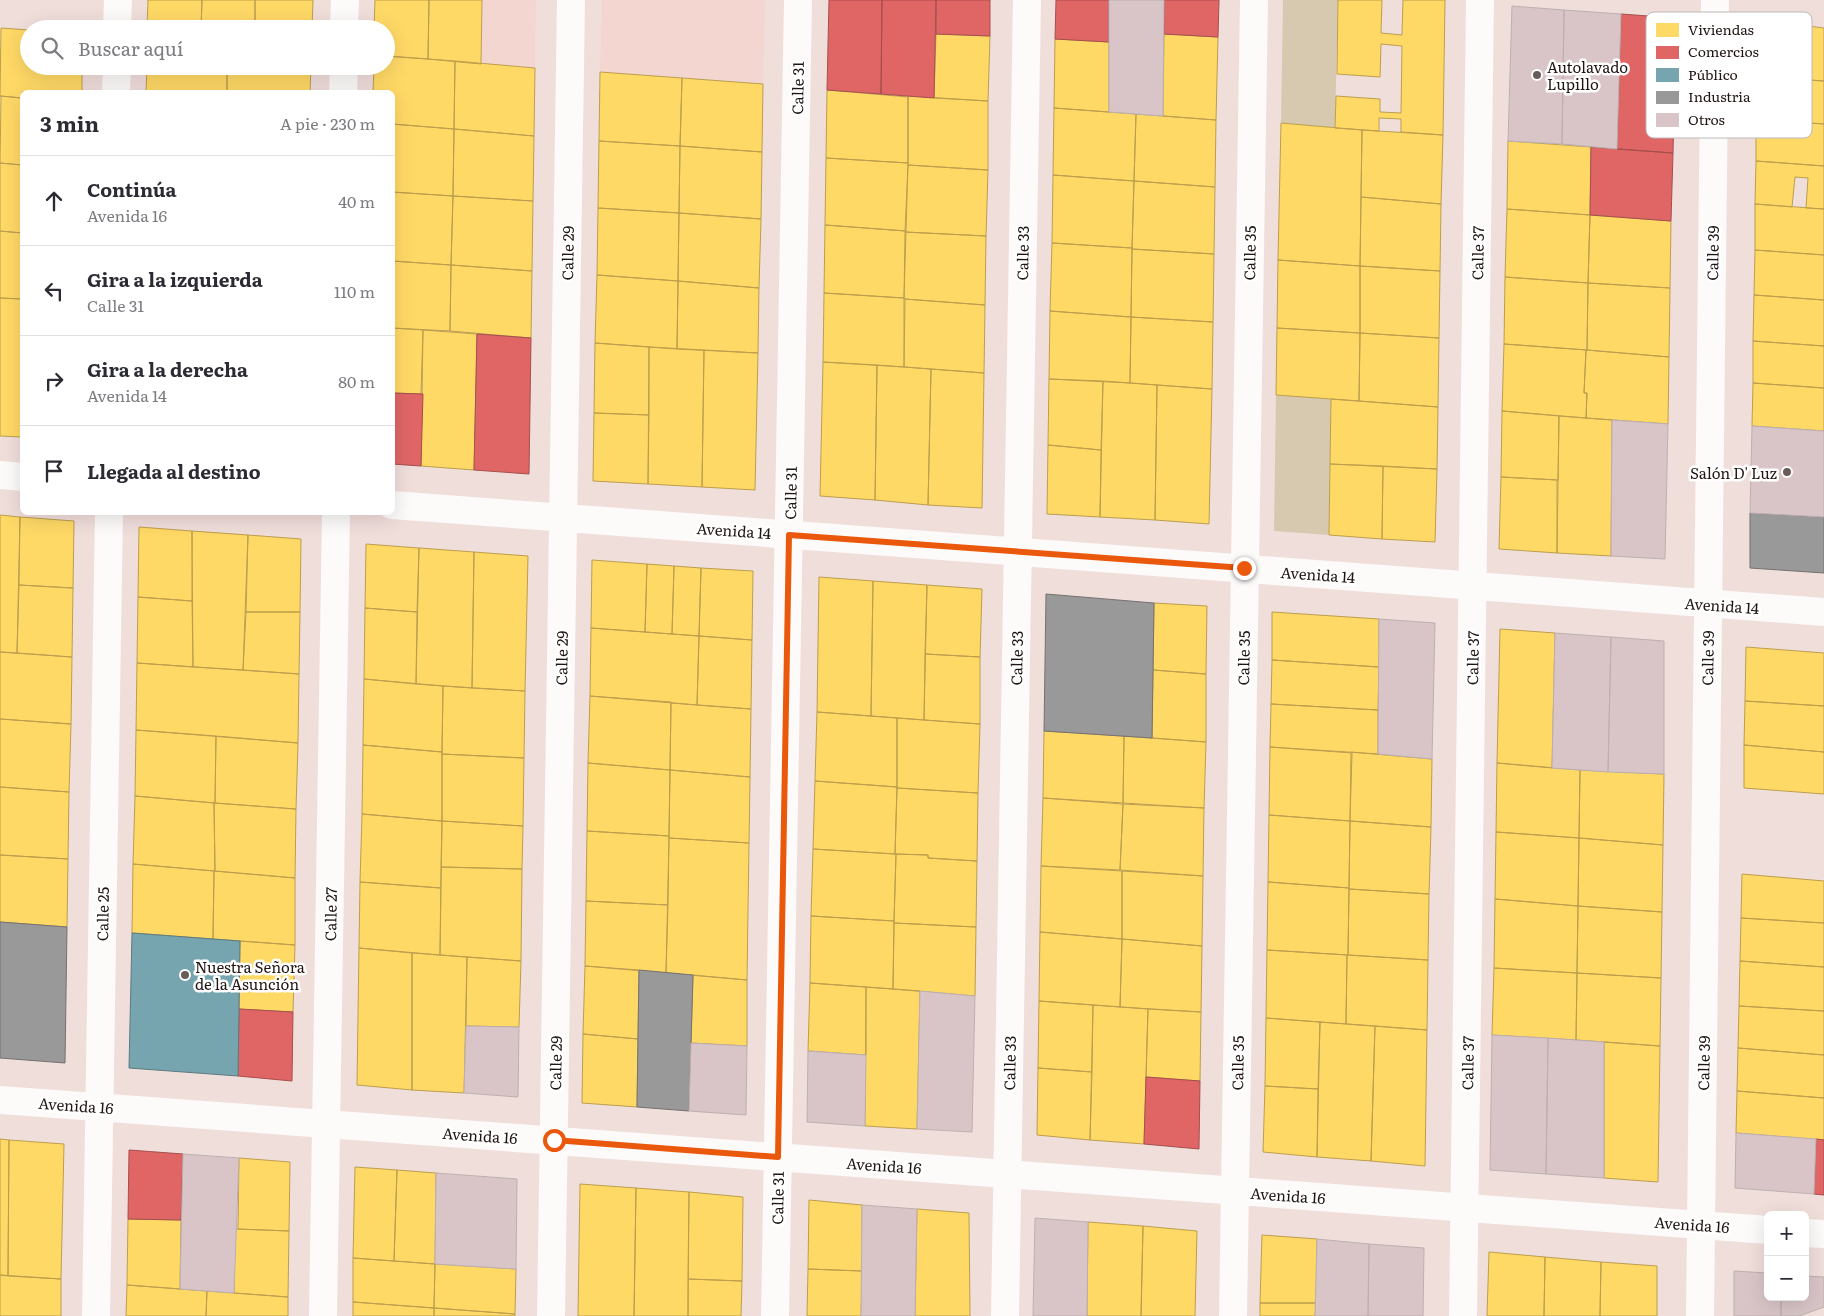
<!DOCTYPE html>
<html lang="es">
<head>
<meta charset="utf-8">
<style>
  :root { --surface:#fff; --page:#f2f2f3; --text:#2b2b33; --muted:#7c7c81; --line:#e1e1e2 }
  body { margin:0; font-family:Literata,serif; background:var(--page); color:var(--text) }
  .controls { position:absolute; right:15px; bottom:15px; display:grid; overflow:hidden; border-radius:8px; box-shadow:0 5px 20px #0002 }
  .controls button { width:45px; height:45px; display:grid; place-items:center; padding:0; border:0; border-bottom:1px solid var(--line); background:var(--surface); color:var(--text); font:25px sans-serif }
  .stop { position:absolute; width:15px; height:15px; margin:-11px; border:4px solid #ea580c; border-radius:50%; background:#fff }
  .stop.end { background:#ea580c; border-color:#fff; box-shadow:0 1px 5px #0008 }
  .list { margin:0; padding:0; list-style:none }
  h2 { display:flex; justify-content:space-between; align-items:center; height:65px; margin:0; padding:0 20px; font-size:21px }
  h2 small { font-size:16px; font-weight:400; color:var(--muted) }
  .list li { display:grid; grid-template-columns:32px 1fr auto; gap:15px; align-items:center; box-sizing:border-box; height:90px; padding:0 20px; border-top:1px solid var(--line) }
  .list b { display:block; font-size:19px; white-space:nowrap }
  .list p { margin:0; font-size:16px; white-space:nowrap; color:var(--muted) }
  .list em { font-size:16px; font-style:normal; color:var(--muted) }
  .icon { flex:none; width:28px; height:28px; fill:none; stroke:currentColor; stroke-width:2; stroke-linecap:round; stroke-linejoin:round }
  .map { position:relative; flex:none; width:1824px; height:1316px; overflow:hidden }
  .search { position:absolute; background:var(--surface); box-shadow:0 5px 20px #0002; left:20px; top:20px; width:375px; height:55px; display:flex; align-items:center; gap:12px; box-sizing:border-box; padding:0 18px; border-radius:28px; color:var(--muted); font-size:19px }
  .panel { position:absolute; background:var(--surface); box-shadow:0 5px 20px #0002; left:20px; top:90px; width:375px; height:425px; border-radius:8px }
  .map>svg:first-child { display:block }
  .built { fill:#f4d6d0 }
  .green { fill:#d7c9b0 }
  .homes { fill:#ffd966; stroke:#bc9e4d }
  .shops { fill:#e06666; stroke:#a64e4d }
  .public { fill:#76a5af; stroke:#5c7a80 }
  .industry { fill:#999; stroke:#757171 }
  .building { fill:#d9c5c7; stroke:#bdafb0 }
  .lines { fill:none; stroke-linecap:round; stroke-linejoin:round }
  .minor { stroke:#fdfafa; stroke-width:28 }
  .route { stroke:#ea580c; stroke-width:6 }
  .poi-dot { fill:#695b59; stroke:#fff; stroke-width:2 }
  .labels { text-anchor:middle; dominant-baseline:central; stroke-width:5; stroke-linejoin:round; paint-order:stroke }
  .poi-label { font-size:15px; fill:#201513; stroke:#fff; text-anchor:start }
  .street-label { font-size:15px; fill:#201513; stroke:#fff }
  .key { fill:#fff; stroke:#bcb9b8; stroke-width:1 }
  .key-label { font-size:14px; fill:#201513 }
</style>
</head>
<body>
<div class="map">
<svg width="1824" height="1316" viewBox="0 0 1824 1316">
  <rect width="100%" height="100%" fill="#f0dedb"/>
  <!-- built -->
  <path class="built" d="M482,0H536L535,68L481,64Z
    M602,0H765L763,84L600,72Z"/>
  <!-- green -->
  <path class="green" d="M1283,0H1338L1335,128L1281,123Z
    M1276,395L1331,399L1329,535L1274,531Z"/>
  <!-- homes -->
  <path class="homes" d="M148,0H202L201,29H147Z
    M202,0H255V29H201Z
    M255,0H313L312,29H255Z
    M375,0H429L428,59L386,56V29H374Z
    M429,0H482L481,64L428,59Z
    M1338,0H1382L1381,33L1402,35L1403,0H1445L1443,135L1401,132V119L1379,118V131L1335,128L1336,96L1380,99V112L1401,113L1402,46L1381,44L1380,77L1337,74Z
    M1808,26L1824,28V81L1807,80Z
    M1,28L29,30V66H82V92H22V98L0,96Z
    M936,34L990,36L988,101L934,98Z
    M1164,34L1218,37L1216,120L1163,116Z
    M1055,39L1109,42V112L1054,108Z
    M386,56L455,61L454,129L392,124V92H373L374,66H386Z
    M455,61L535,68L534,136L454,129Z
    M147,66H227V92H146Z
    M227,66H311L310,92H227Z
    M600,72L682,78L680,146L599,141Z
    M1757,76L1824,81V124L1756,119Z
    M682,78L763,84L762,152L680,146Z
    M827,90L908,97V163L826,158Z
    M1,96L22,98V165L0,163Z
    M908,96L988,101V170L908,165Z
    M1054,108L1136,114L1134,181L1053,175Z
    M1136,114L1216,120L1215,187L1134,181Z
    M1756,119L1824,124V166L1756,161Z
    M1281,123L1362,130L1360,266L1278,260Z
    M392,124L454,129L453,196L392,192Z
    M454,129L534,136L533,201L453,196Z
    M1362,130L1443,135L1441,204L1361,197Z
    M599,141L680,146L679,213L598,208Z
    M1508,141L1591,147L1590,215L1507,209Z
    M680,146L762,152L761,219L679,213Z
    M826,158L908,163L906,231L825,225Z
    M1756,161L1824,166V209L1806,208L1808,178L1795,177L1792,207L1755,204Z
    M0,163L22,165V233L0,231Z
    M908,165L988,170L986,236L905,232Z
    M1053,175L1134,181L1132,248L1052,243Z
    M1134,181L1215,187L1214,254L1132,249Z
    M392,192L453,196L451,265L392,261Z
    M453,196L533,201L532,271L451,265Z
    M1361,197L1441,204L1440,271L1360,266Z
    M1755,204L1824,209V255L1755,250Z
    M598,208L679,213L678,281L597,275Z
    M1507,209L1590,215L1588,283L1505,277Z
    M679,213L761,219L759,288L678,281Z
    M1590,215L1671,221L1670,288L1588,283Z
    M825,225L906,231L904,298L824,293Z
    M0,231L22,233V299L0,298Z
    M905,232L986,236L985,305L904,299Z
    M1052,243L1132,248L1131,317L1050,311Z
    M1132,249L1214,254L1213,322L1131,317Z
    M1755,250L1824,255V300L1754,295Z
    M1278,260L1360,266V333L1277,328Z
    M392,261L451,265L450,331L392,328Z
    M451,265L532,271L531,338L450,331Z
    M1360,266L1440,271L1439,338L1360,333Z
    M597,275L678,281L677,349L595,343Z
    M1505,277L1588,283L1587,350L1504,344Z
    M678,281L759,288L758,353L677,349Z
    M1588,283L1670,288L1669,357L1587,350Z
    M824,293L904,298V367L823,362Z
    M1754,295L1824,300V346L1753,341Z
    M0,298L22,299V437L0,436Z
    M905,299L985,305L984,373L904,367Z
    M1050,311L1131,317L1130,383L1049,379Z
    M1131,317L1213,322L1212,389L1130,383Z
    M392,328L423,330L421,394L392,393Z
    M1277,328L1360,333L1359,401L1276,395Z
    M423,330L477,334L474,470L421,466Z
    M1360,333L1439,338L1438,407L1359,401Z
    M1753,341L1824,346V388L1753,383Z
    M595,343L649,347V415L594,413Z
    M1504,344L1586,350L1584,393H1587L1586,418L1502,411Z
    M649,347L704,350L702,487L648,484Z
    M704,350L758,353L755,490L702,487Z
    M1586,350L1669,357L1668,424L1586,418L1587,393H1584Z
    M823,362L877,365L875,500L820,496Z
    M877,365L931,369L928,505L875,500Z
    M931,369L984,373L982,508L928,505Z
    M1049,379L1103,381L1101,450L1048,445Z
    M1103,381L1157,385L1155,520L1100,517Z
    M1753,383L1824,388V431L1752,426Z
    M1157,385L1212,389L1209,524L1155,520Z
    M1331,399L1438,407L1437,469L1330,464Z
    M1502,411L1559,416L1558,480L1501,477Z
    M594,413L649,415L648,484L593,481Z
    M1559,416L1612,420L1611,556L1557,553Z
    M1048,445L1101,450L1100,517L1047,514Z
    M1330,464L1383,466L1382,539L1329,535Z
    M1383,466L1437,469L1435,542L1382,539Z
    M1501,477L1557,480V553L1499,549Z
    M0,515L20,517L17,653L0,652Z
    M20,517L74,521L73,588L19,585Z
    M139,527L192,531V601L138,597Z
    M192,531L248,535L243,670L193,667Z
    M248,535L301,539L300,612H246Z
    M366,544L419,548L417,612L365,608Z
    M419,548L474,552L472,688L416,684Z
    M474,552L528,556L525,691L472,688Z
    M592,560L647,564L645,632L591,628Z
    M647,564L674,566L672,634L645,632Z
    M674,566L701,568L699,636L672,634Z
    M701,568L753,571L752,640L699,636Z
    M819,577L873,581L871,716L817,712Z
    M873,581L927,585L924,720L871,716Z
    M19,585L73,588L72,657L17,653Z
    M927,585L982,589L980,657L925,654Z
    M138,597L192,601L193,667L137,663Z
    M1154,603L1207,606L1206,674L1153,670Z
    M365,608L417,612L416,684L364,679Z
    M246,612H300L299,674L243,670Z
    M1272,612L1379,619V667L1272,660Z
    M591,628L699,636L697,705L590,696Z
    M1500,629L1555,633L1552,768L1497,763Z
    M699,636L752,640L751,709L697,705Z
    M1746,647L1824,653V706L1745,701Z
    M0,652L72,657L71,724L0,719Z
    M925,654L980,657V724L924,720Z
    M1272,660L1379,667L1378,710L1271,704Z
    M137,663L299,674L298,743L136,730Z
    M1153,670L1206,674V742L1152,738Z
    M364,679L443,686L442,752L363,745Z
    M443,686L525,691L524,758L442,754Z
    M590,696L671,702L670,770L588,763Z
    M1745,701L1824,706V752L1744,745Z
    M671,703L751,709L750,777L670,770Z
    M1271,704L1378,710V754L1270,747Z
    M817,712L897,718V787L815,781Z
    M897,718L980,724L978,793L897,788Z
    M0,719L71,724L69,792L0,787Z
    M136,730L216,736L215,803L135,796Z
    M1044,731L1124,736L1123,803L1043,798Z
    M216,736L298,743L296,809L215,803Z
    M1124,736L1206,742L1204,808L1123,803Z
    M363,745L442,752V821L362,814Z
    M1744,745L1824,752V794L1744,788Z
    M1270,747L1352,753L1350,821L1269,815Z
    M1351,752L1432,759L1431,827L1350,821Z
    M442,754L524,758L523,826L442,821Z
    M588,763L670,770L669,836L587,831Z
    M1497,763L1580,770L1579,838L1496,832Z
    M670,770L750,777L749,843L669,838Z
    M1580,770L1664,774L1663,845L1579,838Z
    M815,781L897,787L895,854L813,849Z
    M0,787L69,792L68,859L0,855Z
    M897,788L978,793L977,861L928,858V855L895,854Z
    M135,796L214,803L215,871L133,864Z
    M1043,798L1123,804L1120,870L1041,866Z
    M214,803L296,809L295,878L215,871Z
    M1123,804L1204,808L1203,876L1120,870Z
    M362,814L442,821L441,888L360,882Z
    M1269,815L1350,821L1349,888L1268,882Z
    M442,821L523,826L522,869L441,867Z
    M1350,821L1431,827L1429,894L1349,889Z
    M587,831L669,836L668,905L586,901Z
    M1496,832L1579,838L1578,906L1495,899Z
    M669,838L749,843L747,980L666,973Z
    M1579,838L1663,845L1662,912L1578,906Z
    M813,849L896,854L894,921L811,916Z
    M896,854L928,855V858L977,861L976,927L894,923Z
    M0,855L68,859L67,927L0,922Z
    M133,864L214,871L213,939L132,933Z
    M1041,866L1122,871V939L1040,932Z
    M441,867L522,869L521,961L440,955Z
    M214,871L295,878V945L213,939Z
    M1122,871L1203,876L1202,946L1122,939Z
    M1742,874L1824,881V923L1741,918Z
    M360,882L441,888L440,955L359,948Z
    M1268,882L1349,888L1348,955L1267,950Z
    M1349,889L1429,894L1428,960L1348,955Z
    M1495,899L1578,906L1577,973L1494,968Z
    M586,901L668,905L666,973L585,966Z
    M1578,906L1662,912L1661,978L1577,973Z
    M811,916L894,921L893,989L810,983Z
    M1741,918L1824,923V967L1740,961Z
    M894,923L976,927L975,996L893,989Z
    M1040,932L1122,939L1120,1007L1039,1001Z
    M1122,939L1202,946L1201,1012L1120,1007Z
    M240,941L295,945L293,1012L239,1009Z
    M359,948L412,953V1090L357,1085Z
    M1267,950L1347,955L1346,1024L1266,1018Z
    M412,953L467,957L464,1093L412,1090Z
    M1347,955L1428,960L1427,1030L1346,1024Z
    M467,957L521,961L519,1027L466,1026Z
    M1740,961L1824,967V1011L1739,1006Z
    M585,966L639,970L638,1039L583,1034Z
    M1494,968L1577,973L1576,1040L1492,1035Z
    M1577,973L1661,978L1660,1046L1576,1040Z
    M693,975L747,980V1046L691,1043Z
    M810,983L866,987V1055L808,1051Z
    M866,987L920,991L917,1129L865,1126Z
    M1039,1001L1093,1005L1092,1072L1038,1068Z
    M1093,1005L1148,1009L1144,1144L1090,1140Z
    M1739,1006L1824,1011V1055L1738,1048Z
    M1148,1009L1201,1012L1200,1081L1146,1077Z
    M1266,1018L1320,1022L1318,1089L1265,1086Z
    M1320,1022L1375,1026L1371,1161L1317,1157Z
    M1375,1026L1427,1030L1425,1166L1371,1161Z
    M583,1034L638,1039L637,1107L582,1103Z
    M1604,1042L1660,1046L1658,1182L1604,1178Z
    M1738,1048L1824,1055V1098L1737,1091Z
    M1038,1068L1092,1072L1090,1140L1037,1135Z
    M1265,1086L1318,1089L1317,1157L1263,1152Z
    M1737,1091L1824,1098V1140L1736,1133Z
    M0,1139L9,1140L8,1276L0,1275Z
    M9,1140L64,1144L61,1279L8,1276Z
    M239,1158L290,1162L289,1231L238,1229Z
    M355,1167L397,1170L394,1261L353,1258Z
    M397,1170L436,1173L435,1264L394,1261Z
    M580,1184L636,1188L634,1316H578Z
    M636,1188L689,1192L688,1316H634Z
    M689,1192L743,1197L742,1281L688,1279Z
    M809,1200L862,1205V1271L808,1269Z
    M917,1209L969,1213L970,1316H915Z
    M128,1219L181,1220L180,1289L127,1285Z
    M1088,1222L1143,1226L1141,1316H1087Z
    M1143,1226L1197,1231L1195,1316H1141Z
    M235,1229L289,1231L288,1297L234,1293Z
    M1262,1235L1317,1239L1316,1303H1260Z
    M1489,1252L1545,1257L1544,1316H1487Z
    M1545,1257L1601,1262L1600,1316H1544Z
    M353,1258L435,1264L434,1308L353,1302Z
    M1601,1262L1657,1266V1316H1600Z
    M435,1264L516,1269L515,1314L434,1308Z
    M808,1269L862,1271L861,1316H807Z
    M0,1275L61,1279V1316H0Z
    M688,1279L742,1281L741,1316H688Z
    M127,1285L207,1291L206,1316H126Z
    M207,1291L288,1297V1316H206Z
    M353,1302L434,1308V1316H353Z
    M1260,1303H1316L1315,1316H1260Z
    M434,1308L515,1314V1316H434Z"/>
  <!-- shops -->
  <path class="shops" d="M829,0H882L881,94L827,90Z
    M882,0H936L934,98L881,94Z
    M936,0H990V36L936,34Z
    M1056,0H1109V42L1055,39Z
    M1164,0H1219L1218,37L1164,34Z
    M1621,14L1676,18L1673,153L1617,149Z
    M1591,147L1673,153L1671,221L1590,215Z
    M477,334L531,338L529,474L474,470Z
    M392,393L423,394L421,466L392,464Z
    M239,1009L293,1012L292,1081L238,1076Z
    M1146,1077L1200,1081L1199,1149L1144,1144Z
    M1816,1139L1824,1140V1195L1814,1194Z
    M129,1150L183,1154L181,1220L128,1219Z"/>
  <!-- public -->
  <path class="public" d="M132,933L240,941L238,1076L129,1068Z"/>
  <!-- industry -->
  <path class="industry" d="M1750,513L1824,517V573L1750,568Z
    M1046,594L1154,603L1152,738L1044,731Z
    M0,922L67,927L65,1063L0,1058Z
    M639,970L693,975L689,1111L637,1107Z"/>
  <!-- building -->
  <path class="building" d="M1109,0H1164L1163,116L1109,112Z
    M1512,6L1564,10L1562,144L1508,141Z
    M1564,10L1621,14L1617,149L1562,144Z
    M1612,420L1668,424L1665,559L1611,556Z
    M1752,426L1824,431V517L1750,513Z
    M1379,619L1435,623L1432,759L1378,754Z
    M1555,633L1611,637L1608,772L1552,768Z
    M1611,637L1664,641V774L1608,772Z
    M920,991L975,996L972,1132L917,1129Z
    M466,1026L519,1027L518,1097L464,1093Z
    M1492,1035L1548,1038L1546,1174L1490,1170Z
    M1548,1038L1604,1042V1178L1546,1174Z
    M691,1043L747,1046L746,1115L689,1111Z
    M808,1051L866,1055L865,1126L807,1122Z
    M1736,1133L1816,1139L1814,1194L1735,1188Z
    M183,1154L239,1158L234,1293L180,1289Z
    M436,1173L517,1179L516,1269L435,1264Z
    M862,1205L917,1209L915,1316H861Z
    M1035,1218L1088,1222L1087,1316H1033Z
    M1317,1239L1369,1244L1368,1316H1315Z
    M1369,1244L1424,1248L1423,1316H1368Z
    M1734,1271L1768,1273V1297H1781V1316H1734Z
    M1805,1276L1824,1277V1307L1799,1316H1781V1297H1805Z"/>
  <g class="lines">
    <!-- minor -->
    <path class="minor" d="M117,29L118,0
      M344,29L345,0
      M116,92L117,66
      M343,92L344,66
      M0,475L22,477
      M392,505L1824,612
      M0,1100L1768,1230
      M1805,1233L1824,1234
      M96,1316L109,512
      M323,1316L336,512
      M551,1316L571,0
      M775,1316L798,0
      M1005,1316L1027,0
      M1233,1316L1254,0
      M1463,1316L1480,0
      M1700,1316L1715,0"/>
  </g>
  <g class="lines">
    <!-- route -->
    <path class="route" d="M554,1140L778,1157L789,535L1244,568"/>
  </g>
  <!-- markers -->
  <g class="poi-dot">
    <circle cx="1537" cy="75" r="5"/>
    <circle cx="1787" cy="472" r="5"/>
    <circle cx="185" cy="975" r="5"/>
  </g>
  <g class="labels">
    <!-- poi labels -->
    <g class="poi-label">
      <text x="1547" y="66">Autolavado<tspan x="1547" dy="17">Lupillo</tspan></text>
      <text x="1777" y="472" text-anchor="end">Salón D' Luz</text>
      <text x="195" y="966">Nuestra Señora<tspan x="195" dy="17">de la Asunción</tspan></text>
    </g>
    <!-- street labels -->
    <g class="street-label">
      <text transform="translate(797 88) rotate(-89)">Calle 31</text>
      <text transform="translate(567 253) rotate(-89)">Calle 29</text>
      <text transform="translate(1022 253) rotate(-89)">Calle 33</text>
      <text transform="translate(1249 253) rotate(-89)">Calle 35</text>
      <text transform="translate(1477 253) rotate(-89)">Calle 37</text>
      <text transform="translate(1712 253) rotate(-89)">Calle 39</text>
      <text transform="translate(790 493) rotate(-89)">Calle 31</text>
      <text transform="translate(734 530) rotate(4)">Avenida 14</text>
      <text transform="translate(1318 574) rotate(4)">Avenida 14</text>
      <text transform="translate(1722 605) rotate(4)">Avenida 14</text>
      <text transform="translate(561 658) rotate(-89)">Calle 29</text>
      <text transform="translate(1016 658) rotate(-89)">Calle 33</text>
      <text transform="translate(1243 658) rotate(-89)">Calle 35</text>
      <text transform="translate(1472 658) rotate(-89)">Calle 37</text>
      <text transform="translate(1707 658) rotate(-89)">Calle 39</text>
      <text transform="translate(102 914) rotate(-89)">Calle 25</text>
      <text transform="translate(330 914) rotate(-89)">Calle 27</text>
      <text transform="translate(555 1063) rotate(-89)">Calle 29</text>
      <text transform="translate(1009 1063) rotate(-89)">Calle 33</text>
      <text transform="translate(1237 1063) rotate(-89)">Calle 35</text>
      <text transform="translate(1467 1063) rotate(-89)">Calle 37</text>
      <text transform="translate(1703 1063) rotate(-89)">Calle 39</text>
      <text transform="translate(76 1105) rotate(4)">Avenida 16</text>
      <text transform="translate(480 1135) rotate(4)">Avenida 16</text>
      <text transform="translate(884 1165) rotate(4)">Avenida 16</text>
      <text transform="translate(1288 1195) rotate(4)">Avenida 16</text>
      <text transform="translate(777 1198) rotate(-89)">Calle 31</text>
      <text transform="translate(1692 1224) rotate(4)">Avenida 16</text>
    </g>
  </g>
  <!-- legend -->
  <rect x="1646" y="12" width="166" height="126" rx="8" class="key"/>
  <rect x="1656" y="23" width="23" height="14" fill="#ffd966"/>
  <rect x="1656" y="46" width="23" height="13" fill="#e06666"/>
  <rect x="1656" y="68" width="23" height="14" fill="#76a5af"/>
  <rect x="1656" y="91" width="23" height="13" fill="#999"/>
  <rect x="1656" y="113" width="23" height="14" fill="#d9c5c7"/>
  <g class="key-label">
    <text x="1688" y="35">Viviendas</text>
    <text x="1688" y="57">Comercios</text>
    <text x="1688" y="80">Público</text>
    <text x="1688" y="102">Industria</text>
    <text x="1688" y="125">Otros</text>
  </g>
</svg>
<div class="controls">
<button>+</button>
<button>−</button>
</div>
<div class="stop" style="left:554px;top:1140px"></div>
<div class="stop end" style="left:1244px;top:568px"></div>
<div class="search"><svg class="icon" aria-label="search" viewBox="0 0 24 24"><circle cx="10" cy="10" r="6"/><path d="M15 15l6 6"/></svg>Buscar aquí</div>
<section class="panel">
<h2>3 min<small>A pie · 230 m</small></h2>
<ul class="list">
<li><svg class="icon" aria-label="ahead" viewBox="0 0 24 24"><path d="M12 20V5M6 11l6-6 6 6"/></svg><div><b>Continúa</b><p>Avenida 16</p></div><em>40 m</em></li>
<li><svg class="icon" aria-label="left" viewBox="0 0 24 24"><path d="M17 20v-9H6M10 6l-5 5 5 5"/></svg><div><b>Gira a la izquierda</b><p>Calle 31</p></div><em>110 m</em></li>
<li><svg class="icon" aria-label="right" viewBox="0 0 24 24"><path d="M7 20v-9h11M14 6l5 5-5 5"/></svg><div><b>Gira a la derecha</b><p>Avenida 14</p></div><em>80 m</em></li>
<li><svg class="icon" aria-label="arrive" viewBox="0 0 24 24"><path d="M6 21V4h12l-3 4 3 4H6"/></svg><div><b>Llegada al destino</b></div></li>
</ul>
</section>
</div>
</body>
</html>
